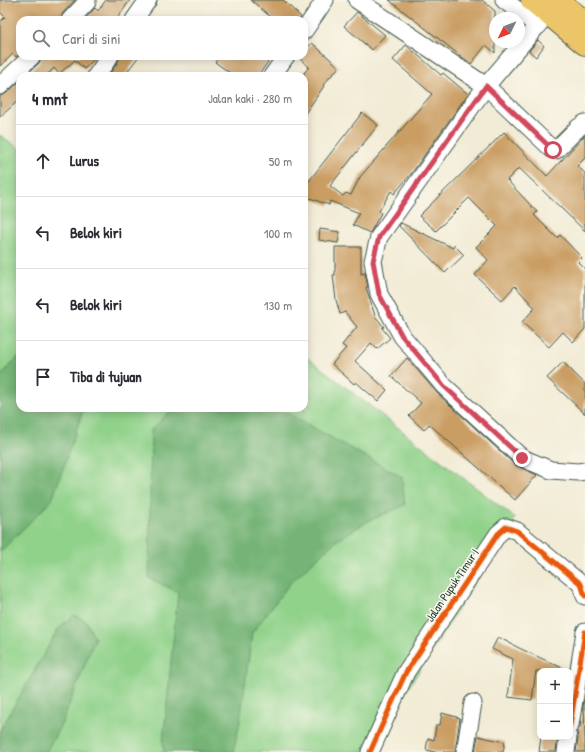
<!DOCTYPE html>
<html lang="id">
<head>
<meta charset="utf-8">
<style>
  :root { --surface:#fff; --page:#f7f7f7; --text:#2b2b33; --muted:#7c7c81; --line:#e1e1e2 }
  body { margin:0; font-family:"Patrick Hand",sans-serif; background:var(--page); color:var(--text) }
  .controls { position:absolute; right:12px; bottom:12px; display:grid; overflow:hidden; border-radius:8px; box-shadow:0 2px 10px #0003 }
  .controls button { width:36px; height:36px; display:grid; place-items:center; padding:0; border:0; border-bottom:1px solid var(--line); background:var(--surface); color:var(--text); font:20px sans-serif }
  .compass { position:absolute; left:489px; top:12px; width:36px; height:36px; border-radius:50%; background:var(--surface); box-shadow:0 2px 10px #0003; rotate:227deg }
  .stop { position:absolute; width:12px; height:12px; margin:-9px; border:3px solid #d1495b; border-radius:50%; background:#fff }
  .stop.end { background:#d1495b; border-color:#fff; box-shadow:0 1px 4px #0008 }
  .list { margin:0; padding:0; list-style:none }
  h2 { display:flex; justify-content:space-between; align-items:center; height:52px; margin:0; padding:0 16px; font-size:17px }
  h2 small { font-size:13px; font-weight:400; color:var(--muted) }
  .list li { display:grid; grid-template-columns:26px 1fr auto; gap:12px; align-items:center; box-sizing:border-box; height:72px; padding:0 16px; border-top:1px solid var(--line) }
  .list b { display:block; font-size:15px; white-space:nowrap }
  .list em { font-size:13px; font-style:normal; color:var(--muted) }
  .icon { flex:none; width:22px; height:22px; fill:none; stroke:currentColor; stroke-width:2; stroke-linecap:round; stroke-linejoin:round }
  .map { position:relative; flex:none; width:585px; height:752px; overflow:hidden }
  .search { position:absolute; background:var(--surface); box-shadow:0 2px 10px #0003; left:16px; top:16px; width:292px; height:44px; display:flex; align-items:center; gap:10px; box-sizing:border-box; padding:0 14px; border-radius:12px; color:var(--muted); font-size:15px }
  .panel { position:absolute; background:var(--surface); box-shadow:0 2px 10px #0003; left:16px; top:72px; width:292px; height:340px; border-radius:12px }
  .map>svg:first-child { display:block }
  .green { fill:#90d28a; stroke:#58885f }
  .forest { fill:#74b476; stroke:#4a7855 }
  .building { fill:#ca9e63 }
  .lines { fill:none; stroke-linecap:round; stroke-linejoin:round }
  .minor-casing { stroke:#3f574c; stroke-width:19 }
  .highway-casing { stroke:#3f574c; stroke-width:24 }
  .minor { stroke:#fff; stroke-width:17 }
  .highway { stroke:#edc569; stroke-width:22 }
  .cycleway-casing { stroke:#fbf7ec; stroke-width:8 }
  .cycleway { stroke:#e8590c; stroke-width:5 }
  .route { stroke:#d1495b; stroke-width:5 }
  .labels { text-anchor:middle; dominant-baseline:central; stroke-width:3; stroke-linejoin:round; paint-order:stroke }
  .street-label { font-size:12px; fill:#1f3d34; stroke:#fbf7ec }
</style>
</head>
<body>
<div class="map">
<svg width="585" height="752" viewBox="0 0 585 752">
  <rect width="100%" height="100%" fill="#fbf7ec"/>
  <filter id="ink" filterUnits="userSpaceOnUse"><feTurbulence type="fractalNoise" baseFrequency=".025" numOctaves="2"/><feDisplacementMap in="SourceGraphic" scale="8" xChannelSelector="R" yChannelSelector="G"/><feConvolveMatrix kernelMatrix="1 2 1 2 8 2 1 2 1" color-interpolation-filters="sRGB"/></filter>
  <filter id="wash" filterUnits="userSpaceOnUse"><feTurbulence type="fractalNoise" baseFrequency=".012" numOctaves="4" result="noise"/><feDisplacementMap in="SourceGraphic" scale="16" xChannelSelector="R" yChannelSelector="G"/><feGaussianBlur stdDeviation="0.9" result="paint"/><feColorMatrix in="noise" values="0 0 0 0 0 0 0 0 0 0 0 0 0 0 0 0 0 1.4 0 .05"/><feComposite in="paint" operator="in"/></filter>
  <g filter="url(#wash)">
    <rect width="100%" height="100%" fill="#f2ecd6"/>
    <!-- green -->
    <path class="green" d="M0,135L20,149V408H304V355L515,518L368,752H0Z"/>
    <!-- forest -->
    <path class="forest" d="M20,356V408H84L52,500L0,552V377L12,363Z
      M173,408H278L402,477L405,505L368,521L336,541L291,582L252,633L240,722L233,752H164L163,742L178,592L149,578L151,430Z
      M74,615L86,621L95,639L62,723L46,752H0V730L59,628Z"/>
    <g id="blocks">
      <!-- building -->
      <path class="building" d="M0,0H75L63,13L60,20H20V54L16,57L13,54L0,66V22L5,17L0,12Z
        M106,0H130L116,20H84L95,8L98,11Z
        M251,0H283L301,17L299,20H274Z
        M389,0H482L495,11V53L486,45L471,64Z
        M357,12L385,35L372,50L344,26Z
        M538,40L544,46L536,57L529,51Z
        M312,43L339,67L323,85L324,86L304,115V73L309,67L299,58L300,56H304V51Z
        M406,45L441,75L443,73L468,94L411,174L394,194L391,191L379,211L381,213L370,233L353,225L359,213L330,201L329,205L304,196V179L309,181L362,113L378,125L330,186L343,196L346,193L351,195L360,177L432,94L393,60Z
        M42,56H98L84,69L75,60L59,74L54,68L46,76H25L39,63Z
        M120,56H139L124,76H108L118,62Z
        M220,56H272L258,76H234L215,62Z
        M20,81V99L0,117V96L7,93Z
        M504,132L547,176L585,135V158L577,166L585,173V231L519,168L507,180L537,212L534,215L557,238L560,235L582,258L578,262L585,269V329L573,342L563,332L549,347L522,322L535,308L515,286L502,300L475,275L488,260L476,247L497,226L469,198L436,231L419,216Z
        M401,223L453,248L454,245L464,255L445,273L399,226Z
        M320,229L340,232L338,243L319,240Z
        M335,247H361V274L365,273L368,287H366L375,316L384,327L382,328L390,338L377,349L371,343L355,361L387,390L378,401L356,382L354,384L332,364L346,348L342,345L357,327L345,312L340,314L336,300L333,275H335Z
        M407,358L437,393L515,465L537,475L515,500L429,424L424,430L409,416L421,403L391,376Z
        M563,362L585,384V414L547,378Z
        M498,637L519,648L569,671H536L532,700L508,697L513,659L492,649Z
        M584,699L585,752H576L578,738L577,732L580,727Z
        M442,713L460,718L455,752H435L426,750L428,738L434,740L436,725H440Z
        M478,736L505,742L503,752H475Z
        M541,737H558L556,752H539Z"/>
    </g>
  </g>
  <g filter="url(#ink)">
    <use href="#blocks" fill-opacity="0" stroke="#3f574c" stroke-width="1"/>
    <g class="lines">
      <!-- minor casing -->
      <g class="minor-casing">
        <path id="minor" d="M357,0L486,86L553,150H556L578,128L585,123
          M504,0L538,26
          M548,13L486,86L379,237L373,261L379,294L402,336L444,386L522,458L551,470L578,472L585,471
          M70,20L87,2V0
          M134,20L148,0
          M304,31L325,0
          M96,76L110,56
          M272,76L286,56
          M0,86L32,56
          M570,725L585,632
          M370,752L406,672L498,534L506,527L517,531L581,584L585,596
          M465,752L473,703
          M566,752L568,737"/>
      </g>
      <!-- highway casing -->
      <g class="highway-casing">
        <path id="highway" d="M532,0L585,44
          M557,0L585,22"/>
      </g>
      <!-- minor -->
      <use href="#minor" class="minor"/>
      <!-- highway -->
      <use href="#highway" class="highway"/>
      <!-- cycleway casing -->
      <g class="cycleway-casing">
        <path id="cycleway" d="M570,725L585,632
          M370,752L406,672L498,534L506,527L517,531L581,584L585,596"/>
      </g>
      <!-- cycleway -->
      <use href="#cycleway" class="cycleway"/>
    </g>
  </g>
  <g class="lines" filter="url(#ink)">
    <!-- route -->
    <path class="route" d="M522,458L444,386L402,336L379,294L373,261L379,237L486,86L553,150"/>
  </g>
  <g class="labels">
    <!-- street labels -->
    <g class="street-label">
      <text transform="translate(452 585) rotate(-56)">Jalan Pupuk Timur I</text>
    </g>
  </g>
</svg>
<div class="controls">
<button>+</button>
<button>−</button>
</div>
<svg class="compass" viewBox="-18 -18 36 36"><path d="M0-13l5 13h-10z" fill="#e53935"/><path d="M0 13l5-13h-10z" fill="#7c7c81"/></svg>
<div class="stop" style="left:553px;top:150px"></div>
<div class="stop end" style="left:522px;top:458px"></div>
<div class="search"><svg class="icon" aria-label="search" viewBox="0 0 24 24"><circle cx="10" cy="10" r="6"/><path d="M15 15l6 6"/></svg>Cari di sini</div>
<section class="panel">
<h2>4 mnt<small>Jalan kaki · 280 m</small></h2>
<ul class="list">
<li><svg class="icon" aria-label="ahead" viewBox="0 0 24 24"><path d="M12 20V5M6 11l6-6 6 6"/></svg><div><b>Lurus</b></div><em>50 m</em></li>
<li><svg class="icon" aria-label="left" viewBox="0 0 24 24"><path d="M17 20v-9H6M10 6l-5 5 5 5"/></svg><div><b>Belok kiri</b></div><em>100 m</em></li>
<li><svg class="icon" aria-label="left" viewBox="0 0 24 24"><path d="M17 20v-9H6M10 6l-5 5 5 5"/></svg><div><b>Belok kiri</b></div><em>130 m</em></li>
<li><svg class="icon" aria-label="arrive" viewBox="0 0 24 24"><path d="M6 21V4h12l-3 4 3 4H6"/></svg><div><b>Tiba di tujuan</b></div></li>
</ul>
</section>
</div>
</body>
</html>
